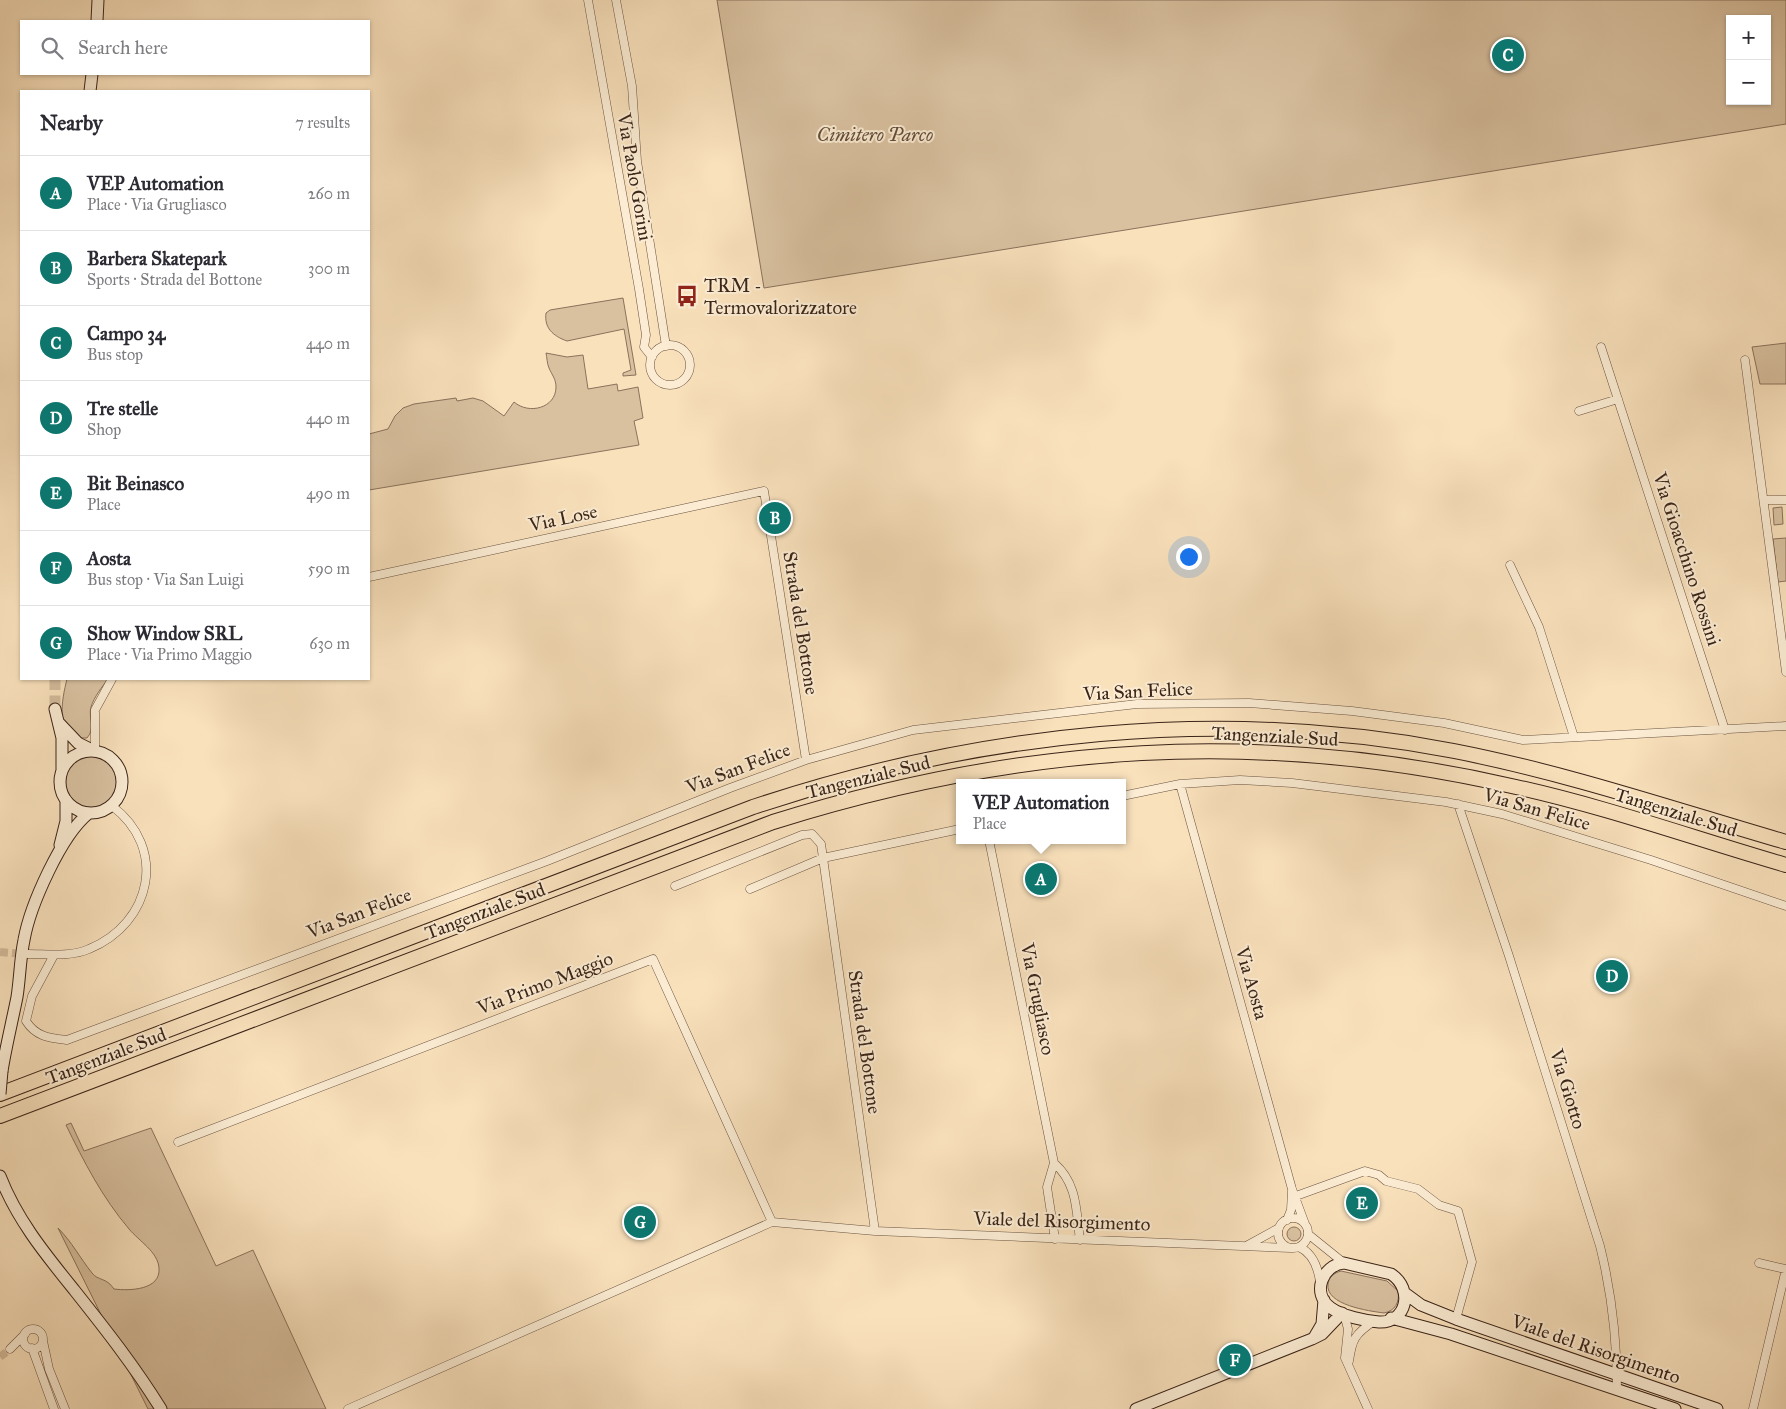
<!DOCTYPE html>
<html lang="en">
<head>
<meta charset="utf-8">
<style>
  :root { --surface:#fff; --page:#f2f2f3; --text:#2b2b33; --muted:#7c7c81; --line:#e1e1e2; --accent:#0f766e }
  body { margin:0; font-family:"IM FELL Great Primer",serif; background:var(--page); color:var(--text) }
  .controls { position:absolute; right:15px; top:15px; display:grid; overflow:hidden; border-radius:0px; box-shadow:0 1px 4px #0004 }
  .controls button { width:45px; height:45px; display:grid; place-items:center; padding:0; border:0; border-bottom:1px solid var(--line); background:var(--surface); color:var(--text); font:25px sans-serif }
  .you { position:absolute; left:1188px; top:556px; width:18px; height:18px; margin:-12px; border:4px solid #fff; border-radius:50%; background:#1a73e8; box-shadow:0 0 0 8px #1a73e833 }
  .badge { display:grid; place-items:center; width:32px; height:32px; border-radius:50%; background:var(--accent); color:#fff; font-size:16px; font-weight:700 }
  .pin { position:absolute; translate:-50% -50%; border:2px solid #fff; box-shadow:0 1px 5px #0006 }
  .popup { position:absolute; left:956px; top:779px; width:170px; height:65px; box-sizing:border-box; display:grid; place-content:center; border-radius:0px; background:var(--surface); filter:drop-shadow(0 1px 4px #0005); font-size:16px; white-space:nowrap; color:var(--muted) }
  .popup b { font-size:19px; color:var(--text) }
  .popup::after { content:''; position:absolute; left:50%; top:100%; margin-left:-10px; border:10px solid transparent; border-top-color:var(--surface) }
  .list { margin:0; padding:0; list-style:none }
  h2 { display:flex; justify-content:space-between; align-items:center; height:65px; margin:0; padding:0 20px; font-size:21px }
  h2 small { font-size:16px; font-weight:400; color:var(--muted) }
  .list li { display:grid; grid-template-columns:32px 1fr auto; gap:15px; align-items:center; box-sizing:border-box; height:75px; padding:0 20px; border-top:1px solid var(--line) }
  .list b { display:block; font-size:19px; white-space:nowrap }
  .list p { margin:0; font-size:16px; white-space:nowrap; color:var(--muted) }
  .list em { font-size:16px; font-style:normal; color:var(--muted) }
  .icon { flex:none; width:28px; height:28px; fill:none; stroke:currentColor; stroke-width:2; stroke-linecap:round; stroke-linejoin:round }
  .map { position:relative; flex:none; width:1786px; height:1409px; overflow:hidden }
  .search { position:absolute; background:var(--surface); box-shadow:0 1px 4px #0004; left:20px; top:20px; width:350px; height:55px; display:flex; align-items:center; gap:12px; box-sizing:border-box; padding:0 18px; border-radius:0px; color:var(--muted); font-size:19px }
  .panel { position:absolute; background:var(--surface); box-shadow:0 1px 4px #0004; left:20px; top:90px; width:350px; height:590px; border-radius:0px }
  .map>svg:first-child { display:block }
  .green { fill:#d9c1a0; stroke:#8a725c; fill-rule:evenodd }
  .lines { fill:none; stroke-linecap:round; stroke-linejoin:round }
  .street-tunnel { stroke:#d3bb9b; stroke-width:8; stroke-dasharray:8 4; stroke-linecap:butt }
  .secondary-tunnel { stroke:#d3bb9b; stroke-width:11; stroke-dasharray:11 5.5; stroke-linecap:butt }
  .street-casing { stroke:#6a5341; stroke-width:9 }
  .secondary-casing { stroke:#3b2418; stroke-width:13 }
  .highway-casing { stroke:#3b2418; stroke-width:16 }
  .street { stroke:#fbecd3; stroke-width:8 }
  .secondary { stroke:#fbecd3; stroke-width:11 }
  .highway { stroke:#f9e1bc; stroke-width:14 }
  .secondary-bridge-casing { stroke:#3b2418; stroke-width:13; stroke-linecap:butt }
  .secondary-bridge { stroke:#fbecd3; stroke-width:11 }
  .labels { text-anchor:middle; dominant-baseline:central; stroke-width:4; stroke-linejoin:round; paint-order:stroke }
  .park-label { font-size:19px; font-style:italic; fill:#624b3a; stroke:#fbecd3 }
  .street-label { font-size:19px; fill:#3b2418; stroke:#fbecd3 }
  .poi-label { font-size:19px; fill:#3b2418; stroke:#fbecd3; text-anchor:start }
</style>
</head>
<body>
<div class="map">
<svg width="1786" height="1409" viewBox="0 0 1786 1409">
  <rect width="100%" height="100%" fill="#f9e1bc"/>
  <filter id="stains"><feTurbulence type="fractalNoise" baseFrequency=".004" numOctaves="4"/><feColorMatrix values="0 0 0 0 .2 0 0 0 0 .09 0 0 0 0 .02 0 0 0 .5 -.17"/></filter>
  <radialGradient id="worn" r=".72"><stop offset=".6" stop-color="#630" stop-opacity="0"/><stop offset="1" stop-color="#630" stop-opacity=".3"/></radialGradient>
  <!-- green -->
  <path class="green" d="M717,0H1786V124L764,288ZM1730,19H1767V101H1730Z
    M623,298L636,375L623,376V373L631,370L624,329L567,341C553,336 544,328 546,313L550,310Z
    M1786,343V384H1760L1752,347Z
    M546,353L567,357L583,355L588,389L617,384L618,391L638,387L643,418L634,421L639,445L369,490V434L388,429L395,416L403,408L414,404L456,398L457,401L473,398L483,401L504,416L514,402C529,415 556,408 556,387C556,379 552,375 549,368C547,364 547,357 546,353Z
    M1782,507L1783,524L1774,525L1773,508Z
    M1786,538V581L1778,582L1773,539Z
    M67,679H108C102,687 94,697 91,707C88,718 96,728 87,738C53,740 62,699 67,679Z
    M60 782a31 31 0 1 1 62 0a31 31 0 1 1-62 0Z
    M71,1123L84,1151L151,1128L216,1266L253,1250L326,1409H148L58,1228C72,1242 80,1258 92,1273C98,1281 106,1277 114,1289C130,1291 161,1290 159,1268C158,1252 139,1241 129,1229C102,1197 84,1162 66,1125Z
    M1287 1234a7 7 0 1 1 14 0a7 7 0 1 1-14 0Z
    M1341,1271L1387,1281L1398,1291C1400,1302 1395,1311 1384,1313C1369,1311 1325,1305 1328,1284C1329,1277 1334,1273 1341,1271Z"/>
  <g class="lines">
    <!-- street-tunnel -->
    <path class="street-tunnel" d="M0,952L25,954
      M0,1357L10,1349"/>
    <!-- secondary-tunnel -->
    <path class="secondary-tunnel" d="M55,679V709"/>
    <!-- street casing -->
    <g class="street-casing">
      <path id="street" d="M588,0L639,289L646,335L644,347L652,357
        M616,0L632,86L637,161L666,346
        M650 365a20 20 0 1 1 40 0a20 20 0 1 1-40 0Z
        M1601,347L1725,730
        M1745,360L1786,672
        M1579,411L1618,399
        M1764,500H1786
        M1510,565L1539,627L1574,737
        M369,577L764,491L806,760
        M95,750V710L112,679
        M1180,784L1292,1189L1305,1224
        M1122,796L1180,784L1240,780L1292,783L1446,802L1502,814L1651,860L1786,906
        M1458,804L1509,956L1600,1246C1612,1294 1617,1340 1617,1389
        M989,840L1054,1163C1078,1184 1076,1211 1080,1240
        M675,886L802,835L812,834L821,844L823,858L875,1231
        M750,889L823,858L960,829
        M28,954C48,954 71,957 89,949C152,923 168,848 112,806
        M54,955L32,996L26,1021C36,1037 50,1038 67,1040L547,861L730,788L806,760L913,730L1137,704L1249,703L1352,711L1444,723L1523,740L1786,726
        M178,1142L653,959L772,1222
        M1054,1163L1047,1187L1055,1239
        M1296,1196L1365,1171L1379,1175L1386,1181L1418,1189L1439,1205L1458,1211L1472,1262L1456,1319
        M1278 1233a15 15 0 1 1 30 0a15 15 0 1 1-30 0Z
        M1287,1220L1291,1210L1292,1191
        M1308,1234L1344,1263
        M1248,1245L1279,1228
        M1299,1247C1313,1253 1318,1268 1320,1282
        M1759,1263L1785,1269
        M1344,1314L1348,1329L1345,1358L1368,1409
        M23 1339a10 10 0 1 1 20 0a10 10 0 1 1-20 0Z
        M43,1341L49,1369L65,1409
        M32,1348L54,1409
        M10,1349L25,1334
        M1349,1361C1352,1339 1355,1334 1374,1321
        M348,1409L772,1222L875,1231L1291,1248
        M1753,1409L1786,1269"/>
    </g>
    <!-- secondary casing -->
    <g class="secondary-casing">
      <path id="secondary" d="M97,21L98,0
        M90,91L92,74
        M55,709L62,738V769
        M59,723L78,743L92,750
        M60 782a31 31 0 1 1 62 0a31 31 0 1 1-62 0Z
        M60,845L66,821V800
        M2,1071C6,1046 12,1022 17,997C20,978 20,959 24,940C30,906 61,835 89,813
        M0,1176C17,1220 46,1255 75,1291C106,1330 135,1367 161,1409
        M1344,1263L1391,1274C1414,1289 1407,1323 1379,1322C1365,1321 1342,1316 1331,1308C1311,1294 1322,1265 1344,1263Z
        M1406,1294L1421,1305L1456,1319L1717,1409
        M1391,1318L1451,1334L1675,1409
        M1315,1336L1322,1324L1324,1300
        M1136,1409L1312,1339L1322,1334L1342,1313"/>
    </g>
    <!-- highway casing -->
    <g class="highway-casing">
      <path id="highway" d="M0,1094L753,807C978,732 1220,706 1454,751C1567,773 1676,810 1786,842
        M0,1116L773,822C1021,744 1261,728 1516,787C1607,807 1696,839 1786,865"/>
    </g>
    <!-- street -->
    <use href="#street" class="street"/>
    <!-- secondary -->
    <use href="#secondary" class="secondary"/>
    <!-- highway -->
    <use href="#highway" class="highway"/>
    <!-- secondary-bridge casing -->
    <g class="secondary-bridge-casing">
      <path id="secondary-bridge" d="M0,1094L2,1071"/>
    </g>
    <!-- secondary-bridge -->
    <use href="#secondary-bridge" class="secondary-bridge"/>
  </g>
  <!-- icons -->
  <defs>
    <g id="bus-bare" transform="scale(1.725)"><path d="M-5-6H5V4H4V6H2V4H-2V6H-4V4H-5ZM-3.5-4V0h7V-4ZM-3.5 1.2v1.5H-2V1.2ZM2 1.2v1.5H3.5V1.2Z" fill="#8f2418" stroke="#fbecd3" stroke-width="2.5" paint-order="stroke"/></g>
  </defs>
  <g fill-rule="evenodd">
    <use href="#bus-bare" x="687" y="296"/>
  </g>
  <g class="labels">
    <!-- park labels -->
    <g class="park-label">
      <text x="875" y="134">Cimitero Parco</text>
    </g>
    <!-- street labels -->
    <g class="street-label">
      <text transform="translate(635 177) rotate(80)">Via Paolo Gorini</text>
      <text transform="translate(563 518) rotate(-12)">Via Lose</text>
      <text transform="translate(1687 559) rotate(72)">Via Gioacchino Rossini</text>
      <text transform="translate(801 623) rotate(81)">Strada del Bottone</text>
      <text transform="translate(1138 691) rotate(-3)">Via San Felice</text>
      <text transform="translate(1275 736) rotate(3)">Tangenziale Sud</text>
      <text transform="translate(738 768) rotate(-21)">Via San Felice</text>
      <text transform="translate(868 777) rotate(-14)">Tangenziale Sud</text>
      <text transform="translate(1537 809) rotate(16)">Via San Felice</text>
      <text transform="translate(1676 812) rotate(17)">Tangenziale Sud</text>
      <text transform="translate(485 911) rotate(-21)">Tangenziale Sud</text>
      <text transform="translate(359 913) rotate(-21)">Via San Felice</text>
      <text transform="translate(545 983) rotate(-21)">Via Primo Maggio</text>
      <text transform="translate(1252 983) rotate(74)">Via Aosta</text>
      <text transform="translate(1038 999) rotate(79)">Via Grugliasco</text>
      <text transform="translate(865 1042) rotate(82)">Strada del Bottone</text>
      <text transform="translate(106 1056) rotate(-21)">Tangenziale Sud</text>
      <text transform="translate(1568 1089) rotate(73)">Via Giotto</text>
      <text transform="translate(1062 1221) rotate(2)">Viale del Risorgimento</text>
      <text transform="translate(1596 1349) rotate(19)">Viale del Risorgimento</text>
    </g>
    <!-- poi labels -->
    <g class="poi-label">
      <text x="704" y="285">TRM -<tspan x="704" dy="22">Termovalorizzatore</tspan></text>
    </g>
  </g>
  <rect width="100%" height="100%" filter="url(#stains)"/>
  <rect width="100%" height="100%" fill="url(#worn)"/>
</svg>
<div class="controls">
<button>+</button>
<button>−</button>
</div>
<div class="you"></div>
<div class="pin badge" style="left:1041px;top:879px">A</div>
<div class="popup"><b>VEP Automation</b>Place</div>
<div class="pin badge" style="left:775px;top:518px">B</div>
<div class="pin badge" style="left:1508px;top:55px">C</div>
<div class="pin badge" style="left:1612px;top:976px">D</div>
<div class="pin badge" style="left:1362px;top:1203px">E</div>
<div class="pin badge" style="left:1235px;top:1360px">F</div>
<div class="pin badge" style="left:640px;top:1222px">G</div>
<div class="search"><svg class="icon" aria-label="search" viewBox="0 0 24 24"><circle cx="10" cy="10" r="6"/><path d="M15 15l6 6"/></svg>Search here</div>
<section class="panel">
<h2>Nearby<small>7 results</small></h2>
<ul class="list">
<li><span class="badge">A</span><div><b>VEP Automation</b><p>Place · Via Grugliasco</p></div><em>260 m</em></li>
<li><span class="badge">B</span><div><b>Barbera Skatepark</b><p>Sports · Strada del Bottone</p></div><em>300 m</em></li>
<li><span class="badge">C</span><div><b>Campo 34</b><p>Bus stop</p></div><em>440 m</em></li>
<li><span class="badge">D</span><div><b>Tre stelle</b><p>Shop</p></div><em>440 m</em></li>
<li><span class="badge">E</span><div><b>Bit Beinasco</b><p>Place</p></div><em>490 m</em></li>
<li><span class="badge">F</span><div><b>Aosta</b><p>Bus stop · Via San Luigi</p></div><em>590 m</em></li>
<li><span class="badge">G</span><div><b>Show Window SRL</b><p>Place · Via Primo Maggio</p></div><em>630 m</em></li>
</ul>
</section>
</div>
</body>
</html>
